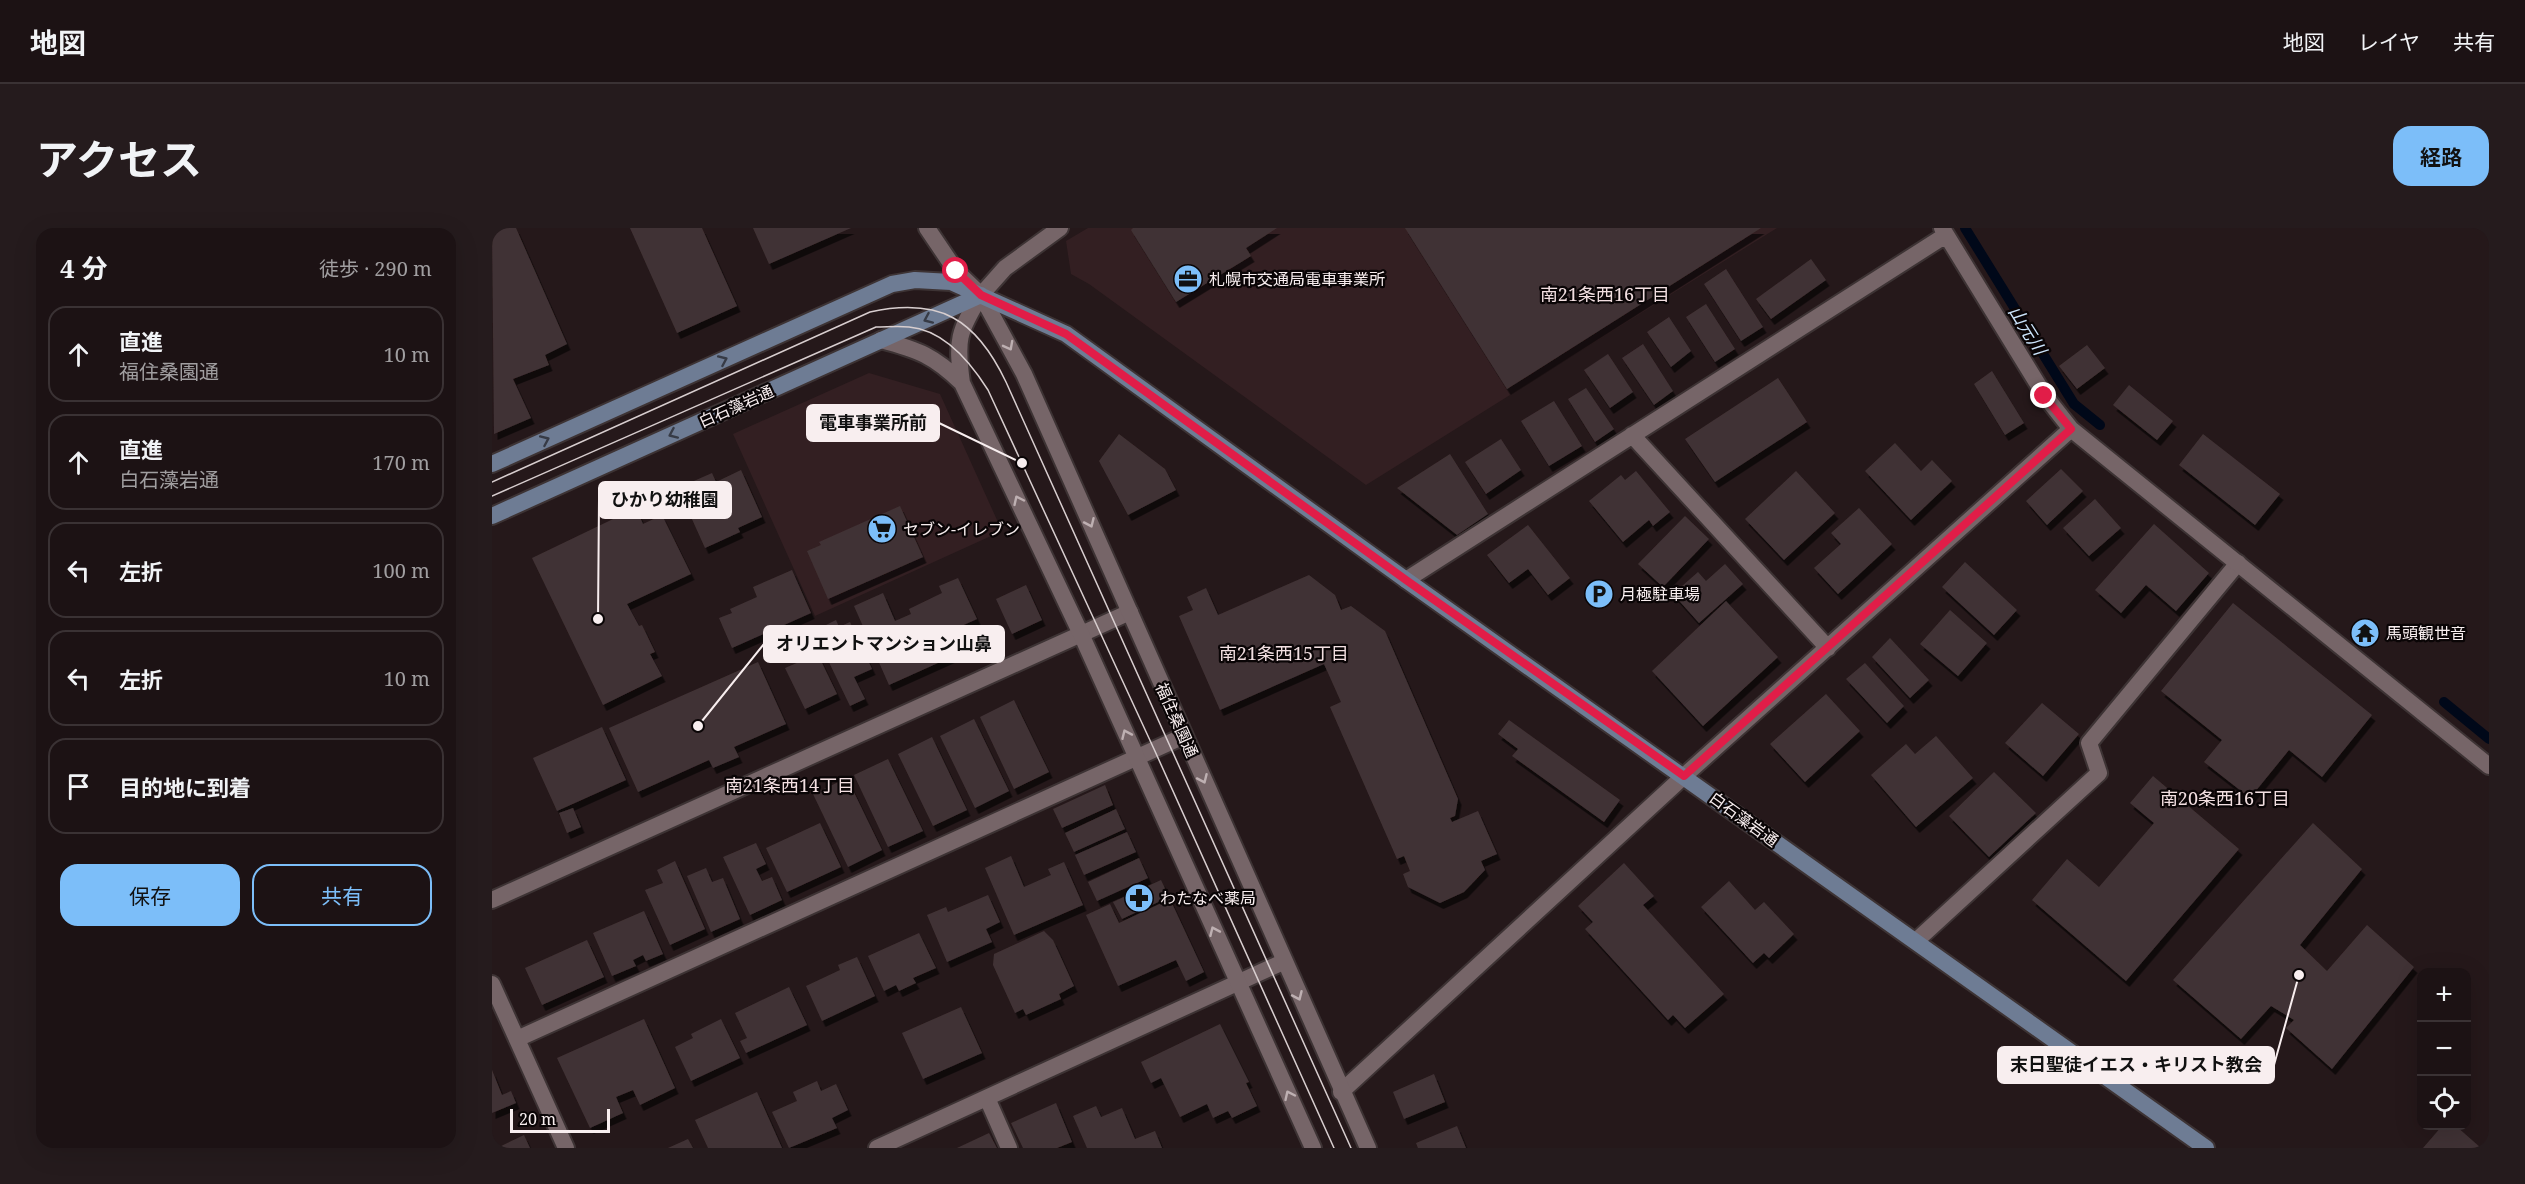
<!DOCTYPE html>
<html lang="ja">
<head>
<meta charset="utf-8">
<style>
  :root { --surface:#1c1214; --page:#251b1d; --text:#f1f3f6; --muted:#a09ea0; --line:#3a3234; --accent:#7cbef9 }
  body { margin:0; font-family:"Noto Serif","Noto Sans JP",serif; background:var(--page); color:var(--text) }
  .controls { position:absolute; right:18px; bottom:18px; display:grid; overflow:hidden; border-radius:12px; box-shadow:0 6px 24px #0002 }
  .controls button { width:54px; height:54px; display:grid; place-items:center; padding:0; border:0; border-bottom:2px solid var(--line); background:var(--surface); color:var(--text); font:30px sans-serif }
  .scale { position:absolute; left:18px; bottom:15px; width:100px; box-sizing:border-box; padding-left:6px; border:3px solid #f8eeef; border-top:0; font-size:16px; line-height:21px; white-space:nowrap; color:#f8eeef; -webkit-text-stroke:4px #0a0506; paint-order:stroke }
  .stop { position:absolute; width:18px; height:18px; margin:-14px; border:4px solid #e11d48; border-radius:50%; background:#fff }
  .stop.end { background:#e11d48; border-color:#fff; box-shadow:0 2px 6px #0008 }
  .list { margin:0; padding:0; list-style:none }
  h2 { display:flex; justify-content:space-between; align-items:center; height:78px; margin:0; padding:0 24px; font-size:26px }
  h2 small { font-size:20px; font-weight:400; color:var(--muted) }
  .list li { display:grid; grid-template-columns:39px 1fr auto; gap:18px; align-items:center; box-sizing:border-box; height:96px; margin:0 12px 12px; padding:0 12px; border:2px solid var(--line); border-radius:18px }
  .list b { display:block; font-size:22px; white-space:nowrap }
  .list p { margin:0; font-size:20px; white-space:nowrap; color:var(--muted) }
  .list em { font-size:20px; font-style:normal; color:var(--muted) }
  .actions { display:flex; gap:12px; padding:18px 24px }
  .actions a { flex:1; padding:14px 0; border:2px solid var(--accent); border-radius:18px; text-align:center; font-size:21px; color:var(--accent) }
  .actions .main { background:var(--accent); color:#111 }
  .icon { flex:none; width:33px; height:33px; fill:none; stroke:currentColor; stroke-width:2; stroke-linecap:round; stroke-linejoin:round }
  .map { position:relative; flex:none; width:1997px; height:920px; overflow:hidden; border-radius:18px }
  header { display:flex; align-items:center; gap:36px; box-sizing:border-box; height:84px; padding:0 30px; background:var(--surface); border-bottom:2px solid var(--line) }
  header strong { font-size:28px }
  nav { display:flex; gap:33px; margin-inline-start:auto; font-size:21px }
  .intro { display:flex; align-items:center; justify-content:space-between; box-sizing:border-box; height:144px; padding:0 36px }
  h1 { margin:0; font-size:42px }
  .button { padding:15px 27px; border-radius:18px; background:var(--accent); color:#111; font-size:21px; font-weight:700 }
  main { display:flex; gap:36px; padding:0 36px }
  aside { flex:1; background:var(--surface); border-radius:18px; box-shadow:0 6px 24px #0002 }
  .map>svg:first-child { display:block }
  .built { fill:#331f22 }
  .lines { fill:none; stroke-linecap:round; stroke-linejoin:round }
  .stream { stroke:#000819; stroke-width:10 }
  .building { fill:#413234; filter:url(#shadow) }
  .service-casing { stroke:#3d3334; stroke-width:20 }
  .minor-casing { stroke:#3d3334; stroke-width:20 }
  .tertiary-casing { stroke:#3d3334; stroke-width:20 }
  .secondary-casing { stroke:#3d3334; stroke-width:20 }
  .service { stroke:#766568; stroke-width:16 }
  .minor { stroke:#766568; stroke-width:16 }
  .tertiary { stroke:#766568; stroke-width:16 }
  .secondary { stroke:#6e7c94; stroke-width:16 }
  .tram { stroke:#d8cecf; stroke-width:1.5 }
  .oneway { stroke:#373b46 }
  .oneway2 { stroke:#beb0b2 }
  .route { stroke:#e11d48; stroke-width:8 }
  .labels { text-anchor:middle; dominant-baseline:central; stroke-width:4.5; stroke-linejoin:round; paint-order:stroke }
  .poi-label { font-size:16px; fill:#f8eeef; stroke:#0a0506; text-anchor:start }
  .street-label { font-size:16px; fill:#f8eeef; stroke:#0a0506 }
  .neighbourhood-label { font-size:18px; fill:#f2dfe1; stroke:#0a0506 }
  .water-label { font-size:18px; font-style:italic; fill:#cce5fd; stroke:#0a0506 }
  .leader { fill:none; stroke:#f8eeef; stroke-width:2 }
  .callout-dot { fill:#f8eeef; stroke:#0a0506; stroke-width:2 }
  .callout { fill:#f8eeef; stroke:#f8eeef; stroke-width:2 }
  .callout-label { font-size:18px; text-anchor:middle; font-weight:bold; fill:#111 }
</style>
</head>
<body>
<header>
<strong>地図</strong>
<nav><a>地図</a><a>レイヤ</a><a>共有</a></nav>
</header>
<div class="intro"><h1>アクセス</h1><a class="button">経路</a></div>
<main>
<aside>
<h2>4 分<small>徒歩 · 290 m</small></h2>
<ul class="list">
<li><svg class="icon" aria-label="ahead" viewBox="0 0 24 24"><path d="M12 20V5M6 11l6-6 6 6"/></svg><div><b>直進</b><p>福住桑園通</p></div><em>10 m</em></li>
<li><svg class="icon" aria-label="ahead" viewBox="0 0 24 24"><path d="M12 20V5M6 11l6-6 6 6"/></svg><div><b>直進</b><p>白石藻岩通</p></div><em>170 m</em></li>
<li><svg class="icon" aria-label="left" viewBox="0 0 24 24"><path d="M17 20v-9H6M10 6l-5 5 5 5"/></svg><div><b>左折</b></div><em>100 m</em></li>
<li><svg class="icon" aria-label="left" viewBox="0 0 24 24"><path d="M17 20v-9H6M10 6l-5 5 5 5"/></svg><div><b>左折</b></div><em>10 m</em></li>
<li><svg class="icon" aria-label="arrive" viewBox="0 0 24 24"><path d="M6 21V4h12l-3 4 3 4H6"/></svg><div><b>目的地に到着</b></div></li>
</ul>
<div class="actions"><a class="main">保存</a><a>共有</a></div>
</aside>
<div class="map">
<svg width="1997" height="920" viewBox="0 0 1997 920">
  <defs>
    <filter id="shadow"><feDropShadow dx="3.5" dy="6" stdDeviation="0" flood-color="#0009"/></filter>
  </defs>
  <rect width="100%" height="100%" fill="#25181a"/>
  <!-- built -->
  <path class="built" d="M596,0H1285L874,257L597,56L579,46L574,13Z
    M377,145L448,166L510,303L323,388L241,206Z"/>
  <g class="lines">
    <!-- stream -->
    <path class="stream" d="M1473,0L1582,176L1608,197
      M1952,474L1997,511"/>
  </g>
  <!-- building -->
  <path class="building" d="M0,0H24L75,116L53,127L57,137L21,151L39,190L2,206Z
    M138,0H210L245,78L185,105Z
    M261,0H359L277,36Z
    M641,0H785L754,20L759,28L684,74L639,2Z
    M913,0H1269L1015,161Z
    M1319,31L1334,52L1279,91L1264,71Z
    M1234,41L1271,99L1249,113L1212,56Z
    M1214,76L1243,121L1223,134L1194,89Z
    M1177,89L1199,123L1179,139L1155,104Z
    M1151,116L1181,163L1162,177L1130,130Z
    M1595,117L1613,140L1585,161L1567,138Z
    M1116,126L1141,164L1118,180L1092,142Z
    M1500,143L1532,195L1513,207L1482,156Z
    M1286,150L1315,194L1223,254L1193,211Z
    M1637,157L1681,193L1665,212L1621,177Z
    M1094,160L1122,201L1103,214L1076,171Z
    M1062,173L1090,218L1057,238L1029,193Z
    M627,206L673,241L684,262L636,287L607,233Z
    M1711,206L1788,266L1763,297L1687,237Z
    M1009,211L1029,242L994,266L973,234Z
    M1403,215L1429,243L1440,232L1460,253L1419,292L1373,243Z
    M958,226L996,286L965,307L905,260Z
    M1569,241L1591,263L1555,297L1534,273Z
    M249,242L270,289L246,300L248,304L213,320L186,260L220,245L224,254Z
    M1144,243L1178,284L1161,298L1157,292L1131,314L1097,273L1129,247L1133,252Z
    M1304,243L1343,285L1292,332L1253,291Z
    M1603,271L1629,300L1597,328L1571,300Z
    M408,278L431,329L336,371L315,323L329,317L327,314Z
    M144,280L151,296L170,287L199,346L135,376L147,398L150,397L163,424L158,426L170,448L111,477L40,330Z
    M1367,280L1400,316L1346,366L1322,340L1349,316L1339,305Z
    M1193,288L1217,311L1171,359L1146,336Z
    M1662,296L1717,345L1684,383L1654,357L1629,385L1603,362Z
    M1036,297L1078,350L1056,367L1036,341L1017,355L995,327Z
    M1473,334L1525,382L1502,407L1450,359Z
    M1233,336L1251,356L1207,395L1181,366L1206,344L1214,353Z
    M300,342L319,385L240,420L227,390L240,385L238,381L265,369L261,359Z
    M817,347L843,367L849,382L859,378L893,403L966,571L963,588L958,590L960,594L986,583L1005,626L989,633L993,642L972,664L948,675L916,659L911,646L918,643L912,628L905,631L838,479L849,474L832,436L728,482L687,388L701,382L695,369L714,360L726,387Z
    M466,350L485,391L467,399L477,421L397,457L362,378L391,365L403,393L419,386L417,381L450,365L447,358Z
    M534,357L550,392L520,406L504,371Z
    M1234,373L1286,429L1211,498L1160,443Z
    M1741,375L1880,487L1830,549L1797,522L1758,570L1712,534L1730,512L1669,463Z
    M1458,382L1495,415L1466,448L1428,416Z
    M344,392L347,399L358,394L380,441L362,449L373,471L358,478L322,403Z
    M1398,410L1437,452L1418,470L1380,429Z
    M320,414L345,466L313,481L293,440L307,434L302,423Z
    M266,434L294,496L242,519L247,529L221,540L217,532L146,564L117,500Z
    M1373,435L1412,478L1395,495L1354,451Z
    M1334,466L1368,503L1313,554L1278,516Z
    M522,472L557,544L522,561L488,489Z
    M1550,475L1587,506L1551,548L1513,515Z
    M482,491L517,563L483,580L448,508Z
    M1017,492L1128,572L1112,594L1020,528L1026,521L1006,506Z
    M110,499L134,552L65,583L41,530Z
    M1444,508L1481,550L1424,599L1379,547L1414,516L1423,526Z
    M440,509L475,582L441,598L406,526Z
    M396,531L431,603L396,619L362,547Z
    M1502,544L1544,585L1497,629L1457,588Z
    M1661,548L1747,621L1634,753L1540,672L1575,631L1607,659L1662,595L1638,575Z
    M355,550L390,622L356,639L321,566Z
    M613,557L621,577L570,600L561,581Z
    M81,580L89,599L75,605L67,585Z
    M624,581L633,601L582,624L573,605Z
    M328,595L349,639L295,664L274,620Z
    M1821,595L1870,641L1808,717L1835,743L1875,697L1922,739L1840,841L1794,800L1802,792L1779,778L1749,811L1681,752Z
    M635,604L644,624L592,647L583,627Z
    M264,615L274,636L264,641L270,653L280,649L290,672L258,687L231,629Z
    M519,628L532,659L559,647L556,641L572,634L591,677L522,707L493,640Z
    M647,630L656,650L605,673L596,654Z
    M183,633L213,701L178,717L153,662L171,655L165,642Z
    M1132,635L1162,668L1151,677L1232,766L1193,800L1181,787L1176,792L1093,701L1101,694L1086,678Z
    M214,640L220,654L231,650L248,691L219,704L195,648Z
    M669,652L677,669L630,691L621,674Z
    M1237,653L1263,682L1272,674L1302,706L1277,730L1272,725L1261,735L1209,679Z
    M496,667L508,694L494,701L500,714L455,734L435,687L454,679L456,684Z
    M678,671L712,744L694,753L684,732L626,758L594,687L618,676L627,695Z
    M152,683L171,726L154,733L151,727L141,732L144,738L120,748L101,705Z
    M552,703L561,712L582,758L567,766L569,771L534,787L531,781L523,785L501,737L502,726Z
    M427,705L444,740L421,750L424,755L407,763L404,757L392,763L376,728Z
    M95,712L112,749L50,777L33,740Z
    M365,729L383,768L330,793L314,758L348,742L346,737Z
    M297,759L315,797L254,825L248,813L255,810L243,785Z
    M469,779L490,825L431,851L410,805Z
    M152,791L183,860L148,877L141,862L124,869L131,885L98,900L65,830Z
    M229,791L248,830L199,853L183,819L201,810L199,806Z
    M728,796L757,854L754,855L765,878L740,890L736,883L721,890L715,876L688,889L669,850L659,855L649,834Z
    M0,842L10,867L19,863L24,875L0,885Z
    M942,846L953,874L912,891L901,864Z
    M325,853L329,863L344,856L356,882L340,890L345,900L297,920L280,884L305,873L301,864Z
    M265,864L290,920H216L203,892Z
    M564,875L580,914L565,920H531L519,895Z
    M604,878L609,889L630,880L643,911L663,903L670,920H595L581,888Z
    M965,898L974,920H926L924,915Z
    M1950,898H1964L1989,920H1931Z
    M497,905L505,920H465Z
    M32,907L38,920H5Z
    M196,911L201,920H176Z"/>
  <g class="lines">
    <!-- service casing -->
    <g class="service-casing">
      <path id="service" d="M1424,713L1607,545L1597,515L1746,335"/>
    </g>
    <!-- minor casing -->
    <g class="minor-casing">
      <path id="minor" d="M1450,0L1553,168L1579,201L1997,538
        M489,67L513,40L568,0
        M1140,207L1336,420
        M914,352L1454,7
        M0,672L638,384
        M0,756L74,920
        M25,811L692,508
        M849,864L1192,548L1579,201
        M495,870L517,920
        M385,920L791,734"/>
    </g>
    <!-- tertiary casing -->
    <g class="tertiary-casing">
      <path id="tertiary" d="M435,0L464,43L489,67L532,146L876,920
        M389,112C427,122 442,128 470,155L589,406L821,920
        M470,155C464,112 466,104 489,67"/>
    </g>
    <!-- secondary casing -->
    <g class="secondary-casing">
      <path id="secondary" d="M0,236L400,56L423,52L459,54L574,106L914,352L1714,920
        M0,288L489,67"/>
    </g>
    <!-- service -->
    <use href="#service" class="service"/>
    <!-- minor -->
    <use href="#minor" class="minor"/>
    <!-- tertiary -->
    <use href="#tertiary" class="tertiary"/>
    <!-- secondary -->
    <use href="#secondary" class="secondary"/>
    <!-- tram -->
    <path class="tram" d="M0,254L378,84C448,69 484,91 514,154L859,920
      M0,268L384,99C395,99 406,98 417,99C452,102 479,135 496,162L662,521L842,920"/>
  </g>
  <!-- one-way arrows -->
  <defs><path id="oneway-chevron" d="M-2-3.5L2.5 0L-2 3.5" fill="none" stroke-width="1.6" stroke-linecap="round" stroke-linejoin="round" transform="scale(1.5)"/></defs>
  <g class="oneway">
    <use href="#oneway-chevron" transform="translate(436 91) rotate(156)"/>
    <use href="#oneway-chevron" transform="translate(231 132) rotate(-24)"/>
    <use href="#oneway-chevron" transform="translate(181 206) rotate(156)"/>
    <use href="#oneway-chevron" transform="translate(53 212) rotate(-24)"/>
  </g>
  <g class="oneway2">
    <use href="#oneway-chevron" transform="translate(517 118) rotate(62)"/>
    <use href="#oneway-chevron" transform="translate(526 272) rotate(-115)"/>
    <use href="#oneway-chevron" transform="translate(598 295) rotate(66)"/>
    <use href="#oneway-chevron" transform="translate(634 506) rotate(-114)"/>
    <use href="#oneway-chevron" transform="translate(711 551) rotate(66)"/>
    <use href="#oneway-chevron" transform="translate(722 703) rotate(-114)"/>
    <use href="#oneway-chevron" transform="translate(806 768) rotate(66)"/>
    <use href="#oneway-chevron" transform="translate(797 867) rotate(-115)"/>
  </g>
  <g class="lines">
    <!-- route -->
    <path class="route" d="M464,43L489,67L574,106L914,352L1192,548L1579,201L1552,168"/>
  </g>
  <!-- icons -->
  <defs>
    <g id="office-disc" transform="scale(1.5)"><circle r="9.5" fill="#7cbef9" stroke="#0a0506"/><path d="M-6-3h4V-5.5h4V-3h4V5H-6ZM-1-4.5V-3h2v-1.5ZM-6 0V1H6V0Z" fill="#111"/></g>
    <g id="supermarket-disc" transform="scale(1.5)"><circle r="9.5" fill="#7cbef9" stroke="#0a0506"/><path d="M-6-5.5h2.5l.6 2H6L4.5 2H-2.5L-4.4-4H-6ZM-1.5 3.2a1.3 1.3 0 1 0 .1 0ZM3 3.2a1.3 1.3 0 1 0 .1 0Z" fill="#111"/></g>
    <g id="parking-disc" transform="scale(1.5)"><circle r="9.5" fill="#7cbef9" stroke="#0a0506"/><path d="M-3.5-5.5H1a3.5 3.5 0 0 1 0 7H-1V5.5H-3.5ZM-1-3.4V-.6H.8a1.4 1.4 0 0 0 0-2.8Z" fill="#111"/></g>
    <g id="temple-disc" transform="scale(1.5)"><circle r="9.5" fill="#7cbef9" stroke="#0a0506"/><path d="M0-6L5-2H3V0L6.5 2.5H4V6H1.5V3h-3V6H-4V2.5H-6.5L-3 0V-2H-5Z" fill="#111"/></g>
    <g id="pharmacy-disc" transform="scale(1.5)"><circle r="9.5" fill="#7cbef9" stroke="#0a0506"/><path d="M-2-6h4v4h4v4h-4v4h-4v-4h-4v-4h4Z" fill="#111"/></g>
  </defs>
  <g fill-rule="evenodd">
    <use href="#office-disc" x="696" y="51"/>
    <use href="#supermarket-disc" x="390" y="301"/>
    <use href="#parking-disc" x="1107" y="366"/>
    <use href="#temple-disc" x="1873" y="405"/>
    <use href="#pharmacy-disc" x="647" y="670"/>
  </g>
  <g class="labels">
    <!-- poi labels -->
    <g class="poi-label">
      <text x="717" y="51">札幌市交通局電車事業所</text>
      <text x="411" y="301">セブン-イレブン</text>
      <text x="1128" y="366">月極駐車場</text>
      <text x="1894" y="405">馬頭観世音</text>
      <text x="668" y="670">わたなべ薬局</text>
    </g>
    <!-- street labels -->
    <g class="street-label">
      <text transform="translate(244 178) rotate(-24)">白石藻岩通</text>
      <text transform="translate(685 492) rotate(66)">福住桑園通</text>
      <text transform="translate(1252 591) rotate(36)">白石藻岩通</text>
    </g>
    <!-- neighbourhood labels -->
    <g class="neighbourhood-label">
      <text x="1113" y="66">南21条西16丁目</text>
      <text x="792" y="425">南21条西15丁目</text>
      <text x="298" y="557">南21条西14丁目</text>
      <text x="1733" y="570">南20条西16丁目</text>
    </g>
    <!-- water labels -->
    <g class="water-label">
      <text transform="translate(1536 102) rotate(58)">山元川</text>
    </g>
  </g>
  <!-- callouts -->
  <path class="leader" d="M530 235L447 195M106 391L107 272M206 498L272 416M1807 747L1782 837"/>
  <g class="callout-dot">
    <circle cx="530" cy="235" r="6"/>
    <circle cx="106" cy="391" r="6"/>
    <circle cx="206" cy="498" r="6"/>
    <circle cx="1807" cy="747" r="6"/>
  </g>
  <g class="callout">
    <rect x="315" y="177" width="132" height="36" rx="6"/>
    <rect x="107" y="254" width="132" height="36" rx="6"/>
    <rect x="272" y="398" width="240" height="36" rx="6"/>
    <rect x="1506" y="819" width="276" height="36" rx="6"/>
  </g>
  <g class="callout-label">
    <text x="381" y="201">電車事業所前</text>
    <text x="173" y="278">ひかり幼稚園</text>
    <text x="392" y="422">オリエントマンション山鼻</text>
    <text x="1644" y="843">末日聖徒イエス・キリスト教会</text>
  </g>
</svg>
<div class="controls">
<button>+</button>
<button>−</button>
<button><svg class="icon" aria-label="locate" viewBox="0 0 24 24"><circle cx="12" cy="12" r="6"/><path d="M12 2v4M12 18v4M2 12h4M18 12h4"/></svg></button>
</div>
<div class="scale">20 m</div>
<div class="stop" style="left:464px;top:43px"></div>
<div class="stop end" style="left:1552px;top:168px"></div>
</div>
</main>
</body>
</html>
